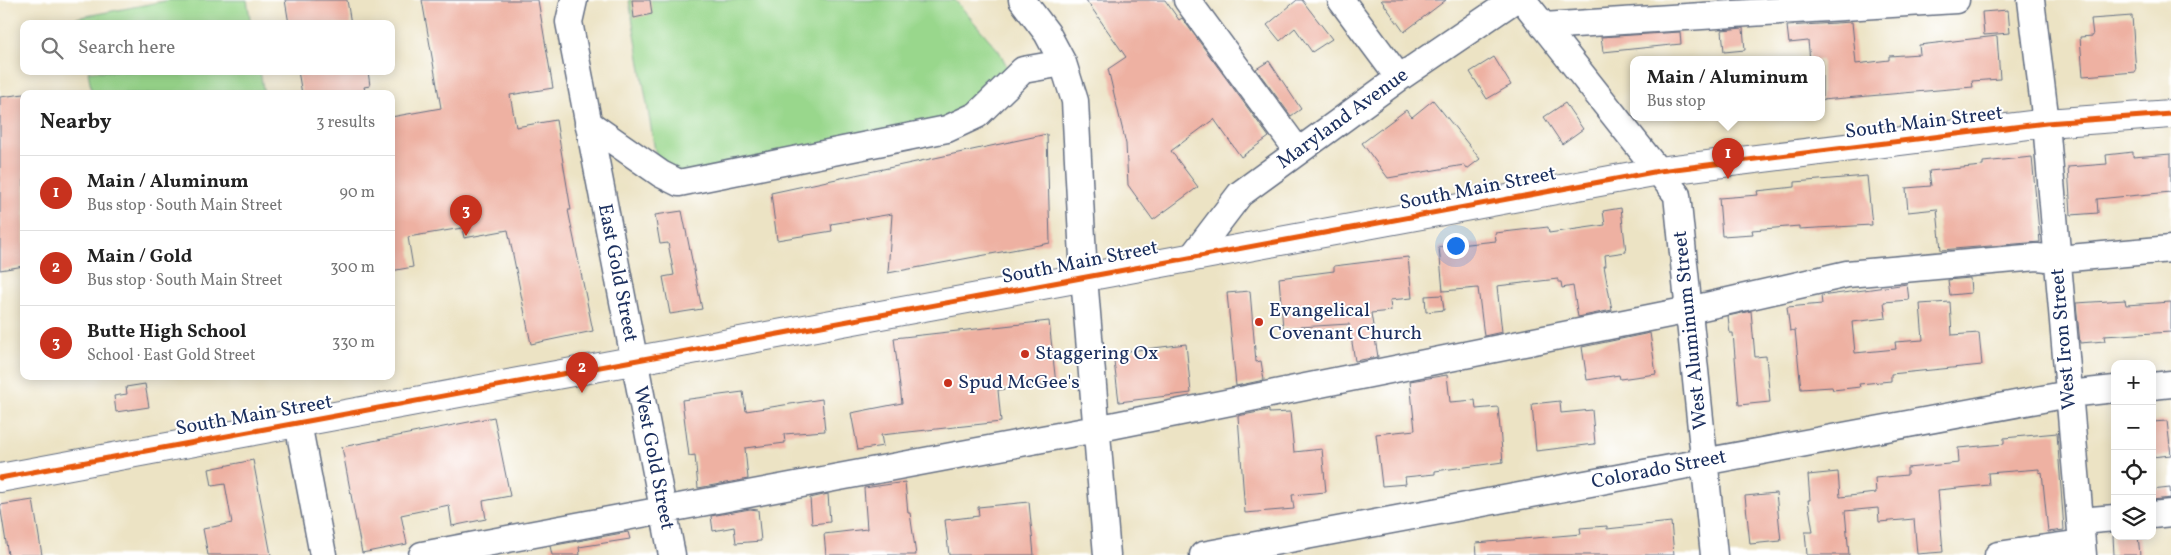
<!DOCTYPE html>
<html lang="en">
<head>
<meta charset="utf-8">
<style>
  :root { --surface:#fff; --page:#f2f2f2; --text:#222; --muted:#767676; --line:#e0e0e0; --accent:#c8321e }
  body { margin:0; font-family:Vollkorn,serif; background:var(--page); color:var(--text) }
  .controls { position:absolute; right:15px; bottom:15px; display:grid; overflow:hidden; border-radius:10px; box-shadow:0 2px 12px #0003 }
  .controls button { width:45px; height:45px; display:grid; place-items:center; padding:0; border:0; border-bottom:1px solid var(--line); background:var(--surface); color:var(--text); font:25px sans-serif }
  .you { position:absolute; left:1455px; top:245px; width:18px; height:18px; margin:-12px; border:4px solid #fff; border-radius:50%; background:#1a73e8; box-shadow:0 0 0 8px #1a73e833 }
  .badge { display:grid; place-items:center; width:32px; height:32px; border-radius:50%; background:var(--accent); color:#fff; font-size:16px; font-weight:700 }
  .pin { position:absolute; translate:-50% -41px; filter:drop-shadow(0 1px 2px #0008) }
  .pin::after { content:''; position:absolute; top:26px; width:18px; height:15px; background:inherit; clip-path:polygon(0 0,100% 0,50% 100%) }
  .popup { position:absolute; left:1630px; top:56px; width:195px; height:65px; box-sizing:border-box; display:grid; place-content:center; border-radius:10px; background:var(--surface); filter:drop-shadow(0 1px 4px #0005); font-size:16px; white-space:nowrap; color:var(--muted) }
  .popup b { font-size:19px; color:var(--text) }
  .popup::after { content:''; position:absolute; left:50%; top:100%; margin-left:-10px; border:10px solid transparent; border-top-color:var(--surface) }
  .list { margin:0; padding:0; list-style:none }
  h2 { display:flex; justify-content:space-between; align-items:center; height:65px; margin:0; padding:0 20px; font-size:21px }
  h2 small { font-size:16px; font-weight:400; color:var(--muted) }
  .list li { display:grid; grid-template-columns:32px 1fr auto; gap:15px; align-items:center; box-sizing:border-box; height:75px; padding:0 20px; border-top:1px solid var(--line) }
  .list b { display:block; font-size:19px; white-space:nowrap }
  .list p { margin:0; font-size:16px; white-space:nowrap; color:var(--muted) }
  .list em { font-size:16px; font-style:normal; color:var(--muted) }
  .icon { flex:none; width:28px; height:28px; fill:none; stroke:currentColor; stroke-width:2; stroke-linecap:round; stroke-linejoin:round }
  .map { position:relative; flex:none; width:2171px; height:555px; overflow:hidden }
  .search { position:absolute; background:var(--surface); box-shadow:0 2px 12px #0003; left:20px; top:20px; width:375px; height:55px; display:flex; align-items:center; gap:12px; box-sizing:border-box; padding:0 18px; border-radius:10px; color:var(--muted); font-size:19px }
  .panel { position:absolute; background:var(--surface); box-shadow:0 2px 12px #0003; left:20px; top:90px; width:375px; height:290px; border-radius:10px }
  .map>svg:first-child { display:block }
  .green { fill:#99d78c; stroke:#5a8375 }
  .building { fill:#eeb1a2 }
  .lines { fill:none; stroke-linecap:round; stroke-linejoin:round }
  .minor-casing { stroke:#646e82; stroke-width:29 }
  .major-casing { stroke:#646e82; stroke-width:30 }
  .minor { stroke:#fff; stroke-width:26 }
  .major { stroke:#fff; stroke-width:28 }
  .cycleway-casing { stroke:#fff; stroke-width:8 }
  .cycleway { stroke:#e8590c; stroke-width:5 }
  .poi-dot { fill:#c8321e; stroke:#fff; stroke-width:2 }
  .labels { text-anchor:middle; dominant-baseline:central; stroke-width:4; stroke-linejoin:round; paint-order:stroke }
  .street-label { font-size:20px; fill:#1b2f5e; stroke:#fff }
  .poi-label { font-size:20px; fill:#1b2f5e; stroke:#fff; text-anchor:start }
</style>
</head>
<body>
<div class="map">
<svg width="2171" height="555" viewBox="0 0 2171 555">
  <rect width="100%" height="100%" fill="#fff"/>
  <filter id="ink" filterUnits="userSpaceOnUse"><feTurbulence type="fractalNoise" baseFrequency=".02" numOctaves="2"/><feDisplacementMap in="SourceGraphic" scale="10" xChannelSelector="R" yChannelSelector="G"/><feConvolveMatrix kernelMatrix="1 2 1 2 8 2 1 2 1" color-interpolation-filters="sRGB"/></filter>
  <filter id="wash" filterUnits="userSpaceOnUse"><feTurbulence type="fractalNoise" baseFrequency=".0096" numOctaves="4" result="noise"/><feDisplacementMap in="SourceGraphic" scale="20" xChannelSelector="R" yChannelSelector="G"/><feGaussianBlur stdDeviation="1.12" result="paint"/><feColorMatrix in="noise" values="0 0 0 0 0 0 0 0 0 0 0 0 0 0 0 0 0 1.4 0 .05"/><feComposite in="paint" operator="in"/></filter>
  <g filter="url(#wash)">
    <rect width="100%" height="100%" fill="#ece3c4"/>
    <!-- green -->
    <path class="green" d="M170,0H247L251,24H78L76,18Z
      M629,0H955L999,51L1009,70L949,125L682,178L660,163L655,151Z
      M88,71H260L264,94H92Z"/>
    <g id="blocks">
      <!-- building -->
      <path class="building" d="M285,0H347L351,24H289Z
        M422,0H538L553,88L510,95L516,127L556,120L571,210H568L593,331L531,344L508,230L464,238L462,228L408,237L413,267L391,271V117L441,108Z
        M632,0H650L652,14L634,18Z
        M1086,0H1165L1179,20L1182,18L1269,137L1241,157L1214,119L1171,151L1198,187L1153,220L1128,185L1126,144L1108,69L1126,57Z
        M1297,0H1302L1332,39L1312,52L1295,28L1280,41L1267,25Z
        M1381,0H1446L1404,32Z
        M2008,10L2010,33L1984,35L1982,12Z
        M2132,16L2136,72L2083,76L2080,37L2093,36L2091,19Z
        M1852,22L1856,64L1889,60V56L1920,54L1919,45L1997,36L2000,79L1972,81L1973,87L1822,100V60H1810L1808,41L1789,43L1787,26Z
        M1743,28L1745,50L1724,52L1722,30Z
        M1680,32L1681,44L1603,52L1601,37Z
        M1494,57L1511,85L1487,99L1470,72Z
        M1269,61L1301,109L1291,116L1256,69Z
        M298,71H368L370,86L364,87L366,94H302Z
        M24,94V266L0,270V97Z
        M1433,100L1480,159L1467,169L1464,165L1388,178L1362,143L1406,110L1412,117Z
        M1565,103L1583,129L1562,144L1544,117Z
        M1047,134L1050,243L888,273L892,214L831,224L832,231L777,240L771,193Z
        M2133,152V157L2171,154V192L2097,199L2098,213L2071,215L2068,167L2107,164L2106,155Z
        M2032,157L2040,242L1941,250L1937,209L1908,212L1906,188L1931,186L1929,171L1983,166V162Z
        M1867,176L1872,225L1799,229V226L1752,230L1753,234L1722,236L1719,198L1758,195L1757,191L1795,187V182Z
        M1621,208L1626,252L1605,255L1606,266H1604L1612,310L1578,317L1573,286L1562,288L1561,282H1558V279L1497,286L1502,332L1484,336L1478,288L1443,291L1439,247L1496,241L1495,233L1548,227L1549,233L1605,225L1603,211Z
        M682,211L702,309L670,314L663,277L674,275L668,243L660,244L655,215Z
        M1408,257L1412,298L1390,300L1391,311L1371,313L1378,357L1355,361L1349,324L1283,328L1279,278L1334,271V266Z
        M1970,278L1971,293L1950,295L1948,280Z
        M1907,284L1909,300L1884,302L1886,318L1852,322L1855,353L1896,349L1895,342L1923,340L1920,304L1950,302L1952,335L1979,333L1982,365L1891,374V381L1859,384L1860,387L1833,390L1832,387L1801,389L1795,330L1790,331L1787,307L1822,304L1821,296Z
        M1250,291L1256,362L1261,361L1264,380L1236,386L1227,293Z
        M1442,295L1444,310L1426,312L1425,296Z
        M2125,300L2126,305L2171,302V332L2104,336L2105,341L2080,343L2076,303Z
        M1751,311L1755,357L1766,356L1770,402L1739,405L1733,333H1730L1728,316Z
        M1049,321L1056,384L998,390L1001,422L881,435L883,446L858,450L851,413L902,403L894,338Z
        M1650,333L1656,374L1620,379L1619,375L1587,380L1582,347Z
        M1186,344L1191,393L1119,402L1113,353Z
        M1447,375L1450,402L1475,400L1476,409L1498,407L1503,462L1435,471V474L1405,477L1406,484L1382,486L1376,434L1415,430L1410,381Z
        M145,384L149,407L116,412L114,396L127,394L126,387Z
        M743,392L746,411L822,399L825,431L784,434L785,443L745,448L748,479L698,488L695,455L689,456L682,400Z
        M1560,401L1561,413L1592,410L1595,444L1536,451L1532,404Z
        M1269,410V413L1290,412L1294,452L1322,449L1326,492L1292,495L1294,509L1245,513L1238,416Z
        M494,417L510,496L483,501L486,519L452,526L449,505L401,515L407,544L362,553L342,447Z
        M2167,421L2171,455L2152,457V422Z
        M2057,433L2064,530L2048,532L2042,472L2039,473V469L1988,473L1989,485L1938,490L1943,552L1917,554L1914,519L1879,522L1878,508L1845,511L1849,555H1807L1805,532H1813L1808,500H1810L1808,475L1838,472L1840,497L1876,493L1875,478L1907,475V468L1959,463L1958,448L2004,444V438Z
        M253,460L271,555H208L203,529L232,523L225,484L212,486L209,469Z
        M905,482L908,513H910L916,555H826L824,534L867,529L864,488Z
        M2170,488L2171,498L2152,500V490Z
        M1776,493L1781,541L1750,544L1745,496Z
        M828,494L830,522L812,524L810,498Z
        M33,500L42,555H8L0,505Z
        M1029,502L1034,555H949L945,520L979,516L978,507Z
        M750,509L758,510L761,541L736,543L734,527L713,531L711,516Z
        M1671,522L1674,555H1477L1476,543L1581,534L1580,528L1607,526V529Z
        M628,532L630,539L579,547L580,555H552L550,546Z
        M2113,536H2138L2140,555H2114Z"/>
    </g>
  </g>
  <g filter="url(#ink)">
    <use href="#blocks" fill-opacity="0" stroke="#646e82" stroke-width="1"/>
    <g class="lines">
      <!-- minor casing -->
      <g class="minor-casing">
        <path id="minor" d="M574,0L569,22L672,555
          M1022,0L1047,33L1063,63L1075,101L1084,277L1107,555
          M1187,0L1298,151
          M1341,0L1399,78
          M1523,0L1677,195L1714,555
          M2031,0L2046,123L2083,555
          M1543,26L1956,0
          M588,123L661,174L679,183L947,129L977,115L1023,70L1063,63
          M1192,257L1240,194L1399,78L1514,0
          M2152,386L2171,384
          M298,423L323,555
          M2152,515L2171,513
          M2080,521L2115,518
          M422,555L1096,429L1689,310L1847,274L2037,257L2058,259L2171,249
          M1203,555L2069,394L2115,389
          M1998,555L2082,543"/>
      </g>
      <!-- major casing -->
      <g class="major-casing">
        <path id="major" d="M0,478L1659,171L2046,123L2171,114"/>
      </g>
      <!-- minor -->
      <use href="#minor" class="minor"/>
      <!-- major -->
      <use href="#major" class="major"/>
      <!-- cycleway casing -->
      <g class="cycleway-casing">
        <path id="cycleway" d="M0,478L1659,171L2046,123L2171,114"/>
      </g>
      <!-- cycleway -->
      <use href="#cycleway" class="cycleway"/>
    </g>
  </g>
  <!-- markers -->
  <g class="poi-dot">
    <circle cx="1259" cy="322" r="5"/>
    <circle cx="1025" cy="354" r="5"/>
    <circle cx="948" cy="383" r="5"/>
  </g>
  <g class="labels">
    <!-- street labels -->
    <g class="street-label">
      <text transform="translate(1343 119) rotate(-36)">Maryland Avenue</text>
      <text transform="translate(1924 123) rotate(-7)">South Main Street</text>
      <text transform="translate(1478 189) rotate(-11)">South Main Street</text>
      <text transform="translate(1080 263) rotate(-11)">South Main Street</text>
      <text transform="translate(617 273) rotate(79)">East Gold Street</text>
      <text transform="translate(1691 330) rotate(-96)">West Aluminum Street</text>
      <text transform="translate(2064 339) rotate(-95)">West Iron Street</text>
      <text transform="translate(254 416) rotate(-10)">South Main Street</text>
      <text transform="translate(653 458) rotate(79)">West Gold Street</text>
      <text transform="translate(1659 470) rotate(-11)">Colorado Street</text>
    </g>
    <!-- poi labels -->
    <g class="poi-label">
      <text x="1269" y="311">Evangelical<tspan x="1269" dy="23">Covenant Church</tspan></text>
      <text x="1035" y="354">Staggering Ox</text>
      <text x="958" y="383">Spud McGee's</text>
    </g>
  </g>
</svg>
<div class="controls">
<button>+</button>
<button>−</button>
<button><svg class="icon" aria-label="locate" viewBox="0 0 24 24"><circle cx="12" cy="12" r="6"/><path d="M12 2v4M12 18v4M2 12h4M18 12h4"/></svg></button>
<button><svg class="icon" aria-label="layers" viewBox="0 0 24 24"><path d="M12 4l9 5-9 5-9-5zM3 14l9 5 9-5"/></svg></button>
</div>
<div class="you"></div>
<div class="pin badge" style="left:1728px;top:179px">1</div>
<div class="popup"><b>Main / Aluminum</b>Bus stop</div>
<div class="pin badge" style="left:582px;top:393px">2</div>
<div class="pin badge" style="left:466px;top:236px">3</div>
<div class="search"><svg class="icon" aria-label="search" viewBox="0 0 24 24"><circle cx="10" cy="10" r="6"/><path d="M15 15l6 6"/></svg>Search here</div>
<section class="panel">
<h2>Nearby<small>3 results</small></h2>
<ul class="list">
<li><span class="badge">1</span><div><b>Main / Aluminum</b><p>Bus stop · South Main Street</p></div><em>90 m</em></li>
<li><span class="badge">2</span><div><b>Main / Gold</b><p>Bus stop · South Main Street</p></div><em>300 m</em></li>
<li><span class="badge">3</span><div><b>Butte High School</b><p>School · East Gold Street</p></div><em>330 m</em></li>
</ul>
</section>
</div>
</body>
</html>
